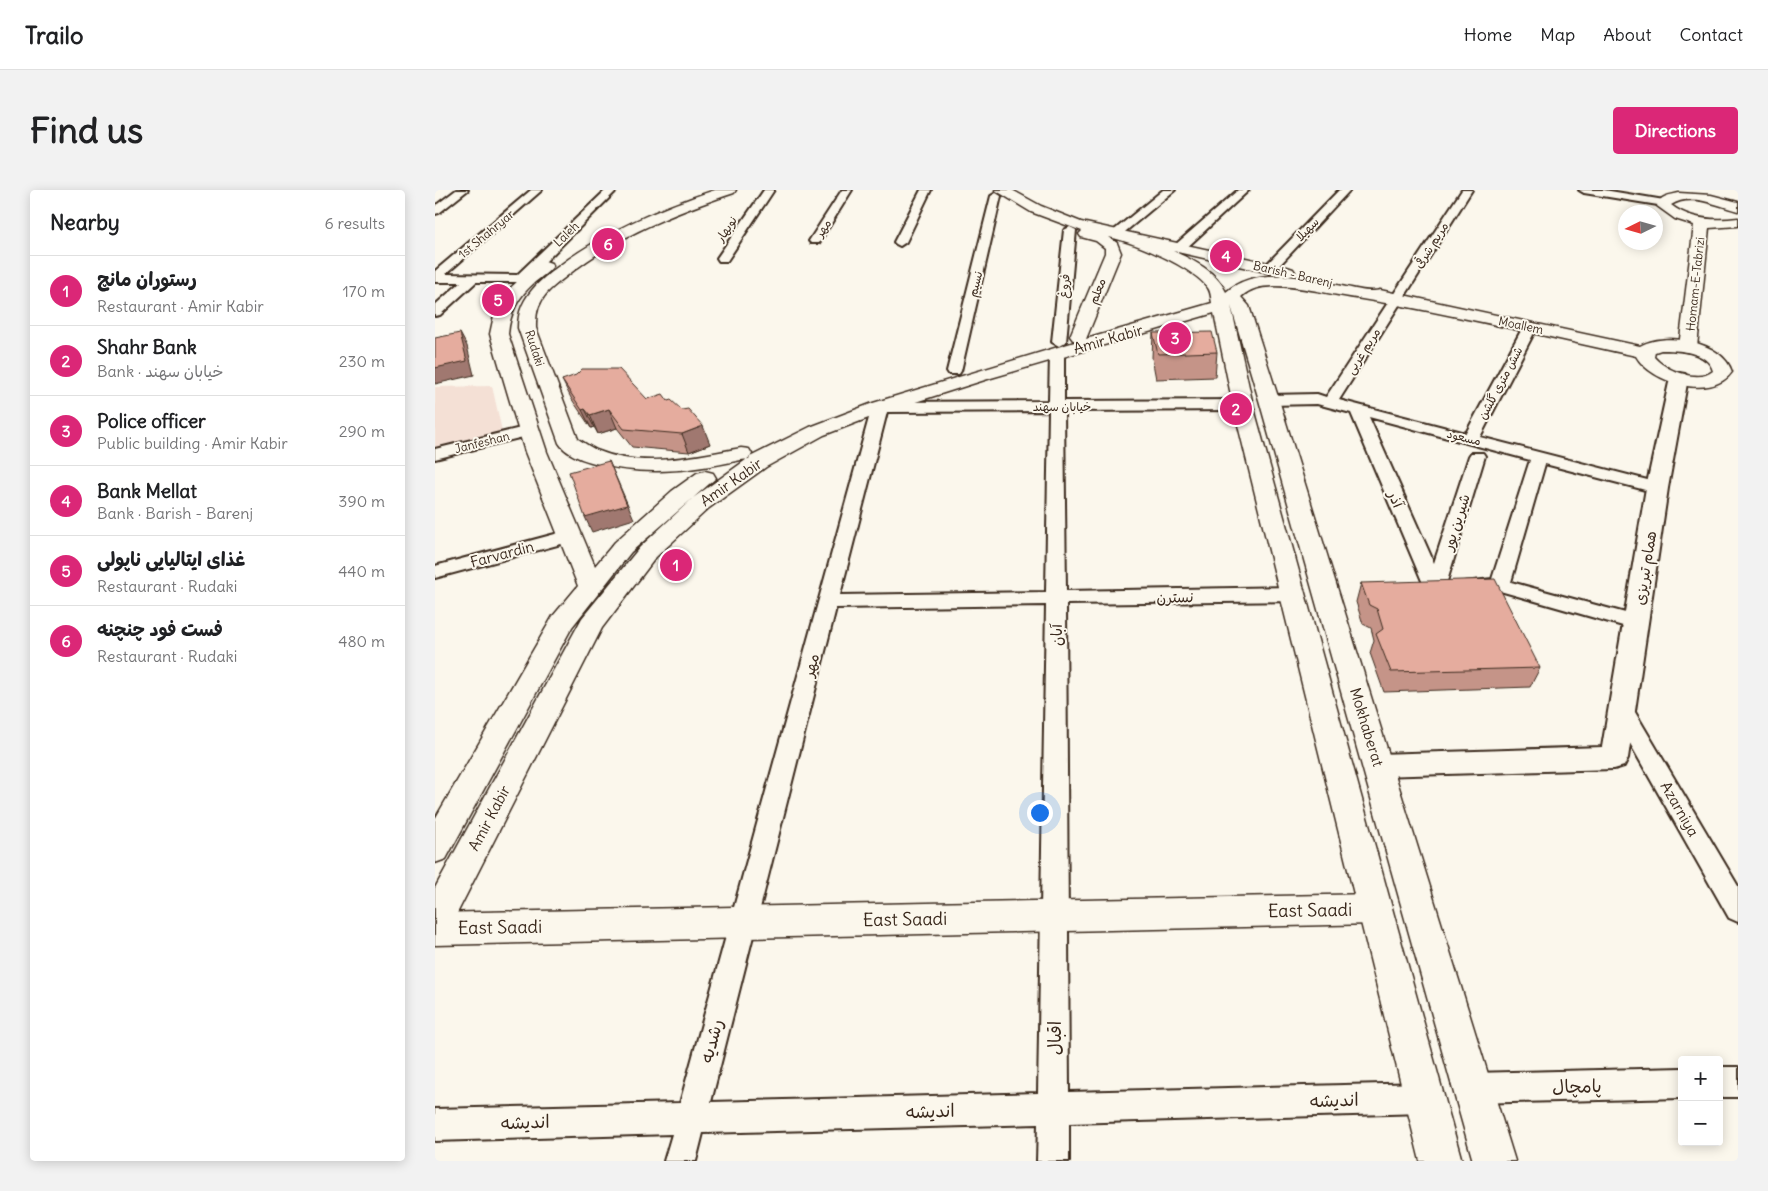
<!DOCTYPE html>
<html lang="en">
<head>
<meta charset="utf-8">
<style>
  :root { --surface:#fff; --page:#f2f2f2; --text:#202124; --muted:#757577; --line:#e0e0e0; --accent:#db2777 }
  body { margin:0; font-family:Delius,"Playpen Sans Arabic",sans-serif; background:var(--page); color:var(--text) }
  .controls { position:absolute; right:15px; bottom:15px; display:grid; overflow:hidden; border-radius:5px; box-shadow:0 2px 12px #0003 }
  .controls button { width:45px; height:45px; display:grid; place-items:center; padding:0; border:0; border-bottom:1px solid var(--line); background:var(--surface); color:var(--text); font:25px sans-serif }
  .compass { position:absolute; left:1183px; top:15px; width:45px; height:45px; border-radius:50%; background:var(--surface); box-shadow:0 2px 12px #0003; rotate:265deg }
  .you { position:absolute; left:604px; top:622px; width:18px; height:18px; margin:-12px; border:4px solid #fff; border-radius:50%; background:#1a73e8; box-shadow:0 0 0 8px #1a73e833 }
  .badge { display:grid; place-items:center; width:32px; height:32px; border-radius:50%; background:var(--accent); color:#fff; font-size:16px; font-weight:700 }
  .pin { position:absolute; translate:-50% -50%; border:2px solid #fff; box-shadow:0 1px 5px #0006 }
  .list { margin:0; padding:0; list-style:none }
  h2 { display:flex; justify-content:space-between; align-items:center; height:65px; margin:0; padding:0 20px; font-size:21px }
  h2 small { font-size:16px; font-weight:400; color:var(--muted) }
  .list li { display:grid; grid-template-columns:32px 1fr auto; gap:15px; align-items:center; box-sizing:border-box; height:70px; padding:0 20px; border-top:1px solid var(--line) }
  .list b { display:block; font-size:19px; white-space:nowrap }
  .list p { margin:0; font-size:16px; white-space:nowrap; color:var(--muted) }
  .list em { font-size:16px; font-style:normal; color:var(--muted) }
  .map { position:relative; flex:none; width:1303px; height:971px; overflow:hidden; border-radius:5px }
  header { display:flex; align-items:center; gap:30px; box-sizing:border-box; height:70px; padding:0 25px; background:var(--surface); border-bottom:1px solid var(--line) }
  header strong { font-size:24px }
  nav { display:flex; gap:28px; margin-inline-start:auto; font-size:18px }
  .intro { display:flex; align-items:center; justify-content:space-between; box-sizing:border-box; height:120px; padding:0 30px }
  h1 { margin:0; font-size:35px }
  .button { padding:12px 22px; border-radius:5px; background:var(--accent); color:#fff; font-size:18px; font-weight:700 }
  main { display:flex; gap:30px; padding:0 30px }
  aside { flex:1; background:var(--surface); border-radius:5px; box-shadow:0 2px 12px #0003 }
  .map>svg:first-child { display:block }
  .built { fill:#f4e0d5 }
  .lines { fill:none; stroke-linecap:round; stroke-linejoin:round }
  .minor-casing { stroke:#3b2a1e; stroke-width:4 }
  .tertiary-casing { stroke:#3b2a1e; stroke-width:4 }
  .secondary-casing { stroke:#3b2a1e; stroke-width:3 }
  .primary-casing { stroke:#3b2a1e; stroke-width:3 }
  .minor { fill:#fbf7ec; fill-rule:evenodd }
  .tertiary { fill:#fbf7ec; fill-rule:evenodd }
  .secondary { fill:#fbf7ec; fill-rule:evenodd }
  .primary { fill:#fbf7ec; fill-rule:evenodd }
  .wall { fill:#c59488; stroke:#3b2a1e }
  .shaded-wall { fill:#a0786f; stroke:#3b2a1e }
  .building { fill:#e5ac9e; stroke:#3b2a1e }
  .labels { text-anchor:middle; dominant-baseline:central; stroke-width:4; stroke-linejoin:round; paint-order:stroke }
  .far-street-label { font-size:12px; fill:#3b2a1e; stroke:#fbf7ec }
  .street-label { font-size:15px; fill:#3b2a1e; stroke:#fbf7ec }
  .near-street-label { font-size:18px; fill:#3b2a1e; stroke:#fbf7ec }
</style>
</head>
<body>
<header>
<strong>Trailo</strong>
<nav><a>Home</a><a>Map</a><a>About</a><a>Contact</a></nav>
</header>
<div class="intro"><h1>Find us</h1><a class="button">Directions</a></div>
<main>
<aside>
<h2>Nearby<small>6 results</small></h2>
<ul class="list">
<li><span class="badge">1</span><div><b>رستوران مانچ</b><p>Restaurant · Amir Kabir</p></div><em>170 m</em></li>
<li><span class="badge">2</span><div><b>Shahr Bank</b><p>Bank · خیابان سهند</p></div><em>230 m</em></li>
<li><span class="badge">3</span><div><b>Police officer</b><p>Public building · Amir Kabir</p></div><em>290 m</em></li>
<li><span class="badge">4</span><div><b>Bank Mellat</b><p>Bank · Barish - Barenj</p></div><em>390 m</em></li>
<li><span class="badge">5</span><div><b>غذای ایتالیایی ناپولی</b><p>Restaurant · Rudaki</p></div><em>440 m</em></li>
<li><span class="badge">6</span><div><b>فست فود چنچنه</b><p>Restaurant · Rudaki</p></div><em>480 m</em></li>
</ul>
</aside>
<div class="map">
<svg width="1303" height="971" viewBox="0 0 1303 971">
  <rect width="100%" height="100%" fill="#fbf7ec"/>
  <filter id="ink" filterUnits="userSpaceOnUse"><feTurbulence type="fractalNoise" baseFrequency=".02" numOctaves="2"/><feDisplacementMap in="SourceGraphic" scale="10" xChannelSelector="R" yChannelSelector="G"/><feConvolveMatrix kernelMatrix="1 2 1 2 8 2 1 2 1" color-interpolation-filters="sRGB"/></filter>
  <g filter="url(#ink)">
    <!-- built -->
    <path class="built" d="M57,196L67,241L0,257V197Z"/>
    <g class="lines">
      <!-- minor casing -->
      <g class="minor-casing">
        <path id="minor" d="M21,0H33L4,23L0,24V16Z
          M96,0H107L11,84L82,85L171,0H182L96,86L100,89L98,92H41L5,125L0,126V115L26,92H0V81Z
          M329,0H339L292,71H284L282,68Z
          M407,0H417L384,53H376L374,51Z
          M486,0H496L471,52L465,56L461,54L459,52Z
          M728,0H740L685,46H677L675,44L677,42Z
          M803,0H814L748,61H740L738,58L740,55Z
          M904,0H915L839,81H831L829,78L831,75Z
          M1027,0H1037L904,210L1031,243L1088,137L1095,133L1100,134L1102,137L1045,247L1228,294L1231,298L1228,302L1222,303L1110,274L1076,392L1209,428L1212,433L1209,438L1202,440L1065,401L1035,403L1028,402L1025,397L1028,392L1057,389L1095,270L934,227L999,373L1034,266L1036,263H1048L1050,266L1010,398L1007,403L1000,404L993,403L990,398L916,223L882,214L834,215L829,213L826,210L829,207L834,205L882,204L891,207Z
          M1144,0H1169L1229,10L1234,13L1229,16L1149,3Z
          M561,3L566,6L526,181L524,184H514L512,181L556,6Z
          M635,37L641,40L631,152L624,156L617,152L629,40Z
          M622,160L627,161L629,164V211L808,210L813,212L816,215L813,218L808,220L629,221L631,401L859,397L866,399L869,404L866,409L859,411L631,414L634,902L989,893L1000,897L1004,908L1000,919L989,923L634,933V971H602L603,934L268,943L261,971H229L237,944L0,951V919L245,913L437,217L440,214L445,212L614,211L615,164L617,161ZM614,221L611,402L405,405L452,222ZM611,415L603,903L276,912L401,418Z
          M94,236L100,238L102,241L100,244L0,269V259Z
          M135,340L141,342L144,346L141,350L0,388V376Z
          M1186,510L1194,512L1303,696V732L1294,728L1175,518L1178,512Z
          M1284,877H1303V907H1284Z
          M1247,878V908L1038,913L1027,909L1023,898L1027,887L1038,883Z"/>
      </g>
      <!-- tertiary casing -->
      <g class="tertiary-casing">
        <path id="tertiary" d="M1244,183L1250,184L1253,188L1233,298L1193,568L1189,576L1179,579L943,586L933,583L929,575L933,567L943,564L1167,557L1211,298L1235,188L1238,184Z"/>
      </g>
      <!-- secondary casing -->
      <g class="secondary-casing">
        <path id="secondary" d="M1244,3L1276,5L1303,12V21C1283,16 1256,2 1236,15C1255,30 1280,31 1303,28V36L1274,38L1262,157L1259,161L1253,162L1247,161L1244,157L1259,35L1240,29L1222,16C1224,6 1235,5 1244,3Z
          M940,704L952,708L957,719L952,730L940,734L0,755V723Z"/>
      </g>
      <!-- primary casing -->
      <g class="primary-casing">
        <path id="primary" d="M280,0H301L299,3C239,23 182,46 133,85C123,93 111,101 106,112C101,120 101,129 101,138L143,249C150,253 156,258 164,261C207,279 262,266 306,258L314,259L317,264L314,269L306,270C255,281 207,287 156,272C145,269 130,263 124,253L83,138C83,130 84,123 87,116C94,100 107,89 120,79C168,42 223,19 280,0Z
          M560,0H577L606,16L646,32L852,77L858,79L860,82L858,85L852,87L738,61C758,70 781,81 791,102C823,74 873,89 911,97C921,99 935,103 945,100L1205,156C1230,141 1288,151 1297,182C1277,211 1216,193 1201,166C1108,146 1015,123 921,108C893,104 866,96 838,96C826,96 814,99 806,107L814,116L844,210L1080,971H1038L824,210L796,116L818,215L1027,971H985L798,215L779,123L556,188L452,221L389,245L331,277L274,318L221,367L167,438L12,743L0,748V698L147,428L205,357L258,308L315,267L375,237L438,213L643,151L638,150L635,146L670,63V58L661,51L646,47L644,44L647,41L596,22ZM674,47C699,52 758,77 773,98C776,102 776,108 777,113L651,149L686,63L682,53ZM1226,160C1242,160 1273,161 1278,181C1263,194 1230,180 1219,167L1220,162Z
          M110,71L116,73L118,76C113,83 106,87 100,92C83,107 75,122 73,144L112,262L160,376L180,352L237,301L262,283L270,281L278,283L281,288L196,362L137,437L11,669L0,673V629L118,426L143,396L90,262L55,144L60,121L72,101L95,80L104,73Z"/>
      </g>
      <!-- minor -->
      <use href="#minor" class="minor"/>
      <!-- tertiary -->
      <use href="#tertiary" class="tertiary"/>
      <!-- secondary -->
      <use href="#secondary" class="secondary"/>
      <!-- primary -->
      <use href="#primary" class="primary"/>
    </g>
    <!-- wall -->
    <path class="wall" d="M718,143L782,162L780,187L721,189L717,168Z
      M127,190L212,209L233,211L247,220L275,254L254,262L197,257L182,238L163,244L159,237L156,238L136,208Z
      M926,393L1105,478L1095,497L949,502L935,463L939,450L936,438L928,434L921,412Z"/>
    <!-- shaded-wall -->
    <path class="shaded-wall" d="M25,143L32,156L39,185L0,194V178Z
      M150,219L159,237L156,238L147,220Z
      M174,219L182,238L163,244L155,225Z
      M268,236L275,254L254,262L247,244Z
      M174,271L199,329L157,342L150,327Z"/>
    <!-- building -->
    <path class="building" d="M777,142L782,162L723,164L718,143Z
      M25,143L32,171L0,178V148Z
      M147,179H184L212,209L228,204L233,211L236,210L247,220L253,219L268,236L247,244L189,239L174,219L155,225L150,219L147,220L127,190L141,185Z
      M174,271L192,315L150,327L134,282Z
      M1060,389L1105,478L956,482L941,444L948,439L942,419L934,415L926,393Z"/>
  </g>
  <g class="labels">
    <!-- far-street labels -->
    <g class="far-street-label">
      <text transform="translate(388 38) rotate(-57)">مهر</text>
      <text transform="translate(291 39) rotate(-56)">نوبهار</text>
      <text transform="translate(872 39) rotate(-46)">سهیلا</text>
      <text transform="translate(51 44) rotate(-40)">1st Shahryar</text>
      <text transform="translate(131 44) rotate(-44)">Laleh</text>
      <text transform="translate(996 55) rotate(-57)">مریم شرقی</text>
      <text transform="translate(858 84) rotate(13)">Barish - Barenj</text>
      <text transform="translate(540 94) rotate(-76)">نسیم</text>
      <text transform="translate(1260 94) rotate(-84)">Homam-E-Tabrizi</text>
      <text transform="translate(629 96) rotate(-84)">فروغ</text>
      <text transform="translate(662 101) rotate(-68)">معلم</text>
      <text transform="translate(1086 135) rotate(12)">Moallem</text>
      <text transform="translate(100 158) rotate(72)">Rudaki</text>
      <text transform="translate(928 161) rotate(-57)">مریم غربی</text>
      <text transform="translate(1065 193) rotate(-62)">شش متری گلشن</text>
      <text x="627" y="216">خیابان سهند</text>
      <text transform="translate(1029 247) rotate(14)">مسعود</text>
      <text transform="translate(47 252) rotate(-14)">Janfeshan</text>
    </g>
    <!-- street labels -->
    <g class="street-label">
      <text transform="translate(673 149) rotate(-16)">Amir Kabir</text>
      <text transform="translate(296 292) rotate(-35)">Amir Kabir</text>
      <text transform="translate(961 309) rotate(67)">آذر</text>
      <text transform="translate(1021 332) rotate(-72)">شیرین پور</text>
      <text transform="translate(67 364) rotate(-15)">Farvardin</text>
      <text transform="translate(1210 378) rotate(-81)">همام تبریزی</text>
      <text transform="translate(740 407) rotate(-1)">نسترن</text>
      <text transform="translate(621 445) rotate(-90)">آبان</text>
      <text transform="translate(376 475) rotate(-75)">مهر</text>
      <text transform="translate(932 537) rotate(73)">Mokhaberat</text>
      <text transform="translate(1245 619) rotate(60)">Azarniya</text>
      <text transform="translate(54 628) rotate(-62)">Amir Kabir</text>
    </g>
    <!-- near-street labels -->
    <g class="near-street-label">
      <text transform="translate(875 720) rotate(-1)">East Saadi</text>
      <text transform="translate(470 729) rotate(-1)">East Saadi</text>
      <text transform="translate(65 737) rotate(-1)">East Saadi</text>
      <text transform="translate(619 848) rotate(-90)">اقبال</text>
      <text transform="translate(276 851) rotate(-75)">رشدیه</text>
      <text transform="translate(1142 896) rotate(-1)">پامچال</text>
      <text transform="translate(899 910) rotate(-2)">اندیشه</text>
      <text transform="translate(495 921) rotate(-2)">اندیشه</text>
      <text transform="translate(90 932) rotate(-2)">اندیشه</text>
    </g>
  </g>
</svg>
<div class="controls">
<button>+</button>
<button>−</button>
</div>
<svg class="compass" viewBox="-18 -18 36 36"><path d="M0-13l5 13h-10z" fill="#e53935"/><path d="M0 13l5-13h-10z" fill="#757577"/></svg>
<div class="you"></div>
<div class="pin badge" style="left:241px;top:375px">1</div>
<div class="pin badge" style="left:801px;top:219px">2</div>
<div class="pin badge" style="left:740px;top:148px">3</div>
<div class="pin badge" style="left:791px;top:66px">4</div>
<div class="pin badge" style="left:63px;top:110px">5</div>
<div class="pin badge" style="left:173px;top:54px">6</div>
</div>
</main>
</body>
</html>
